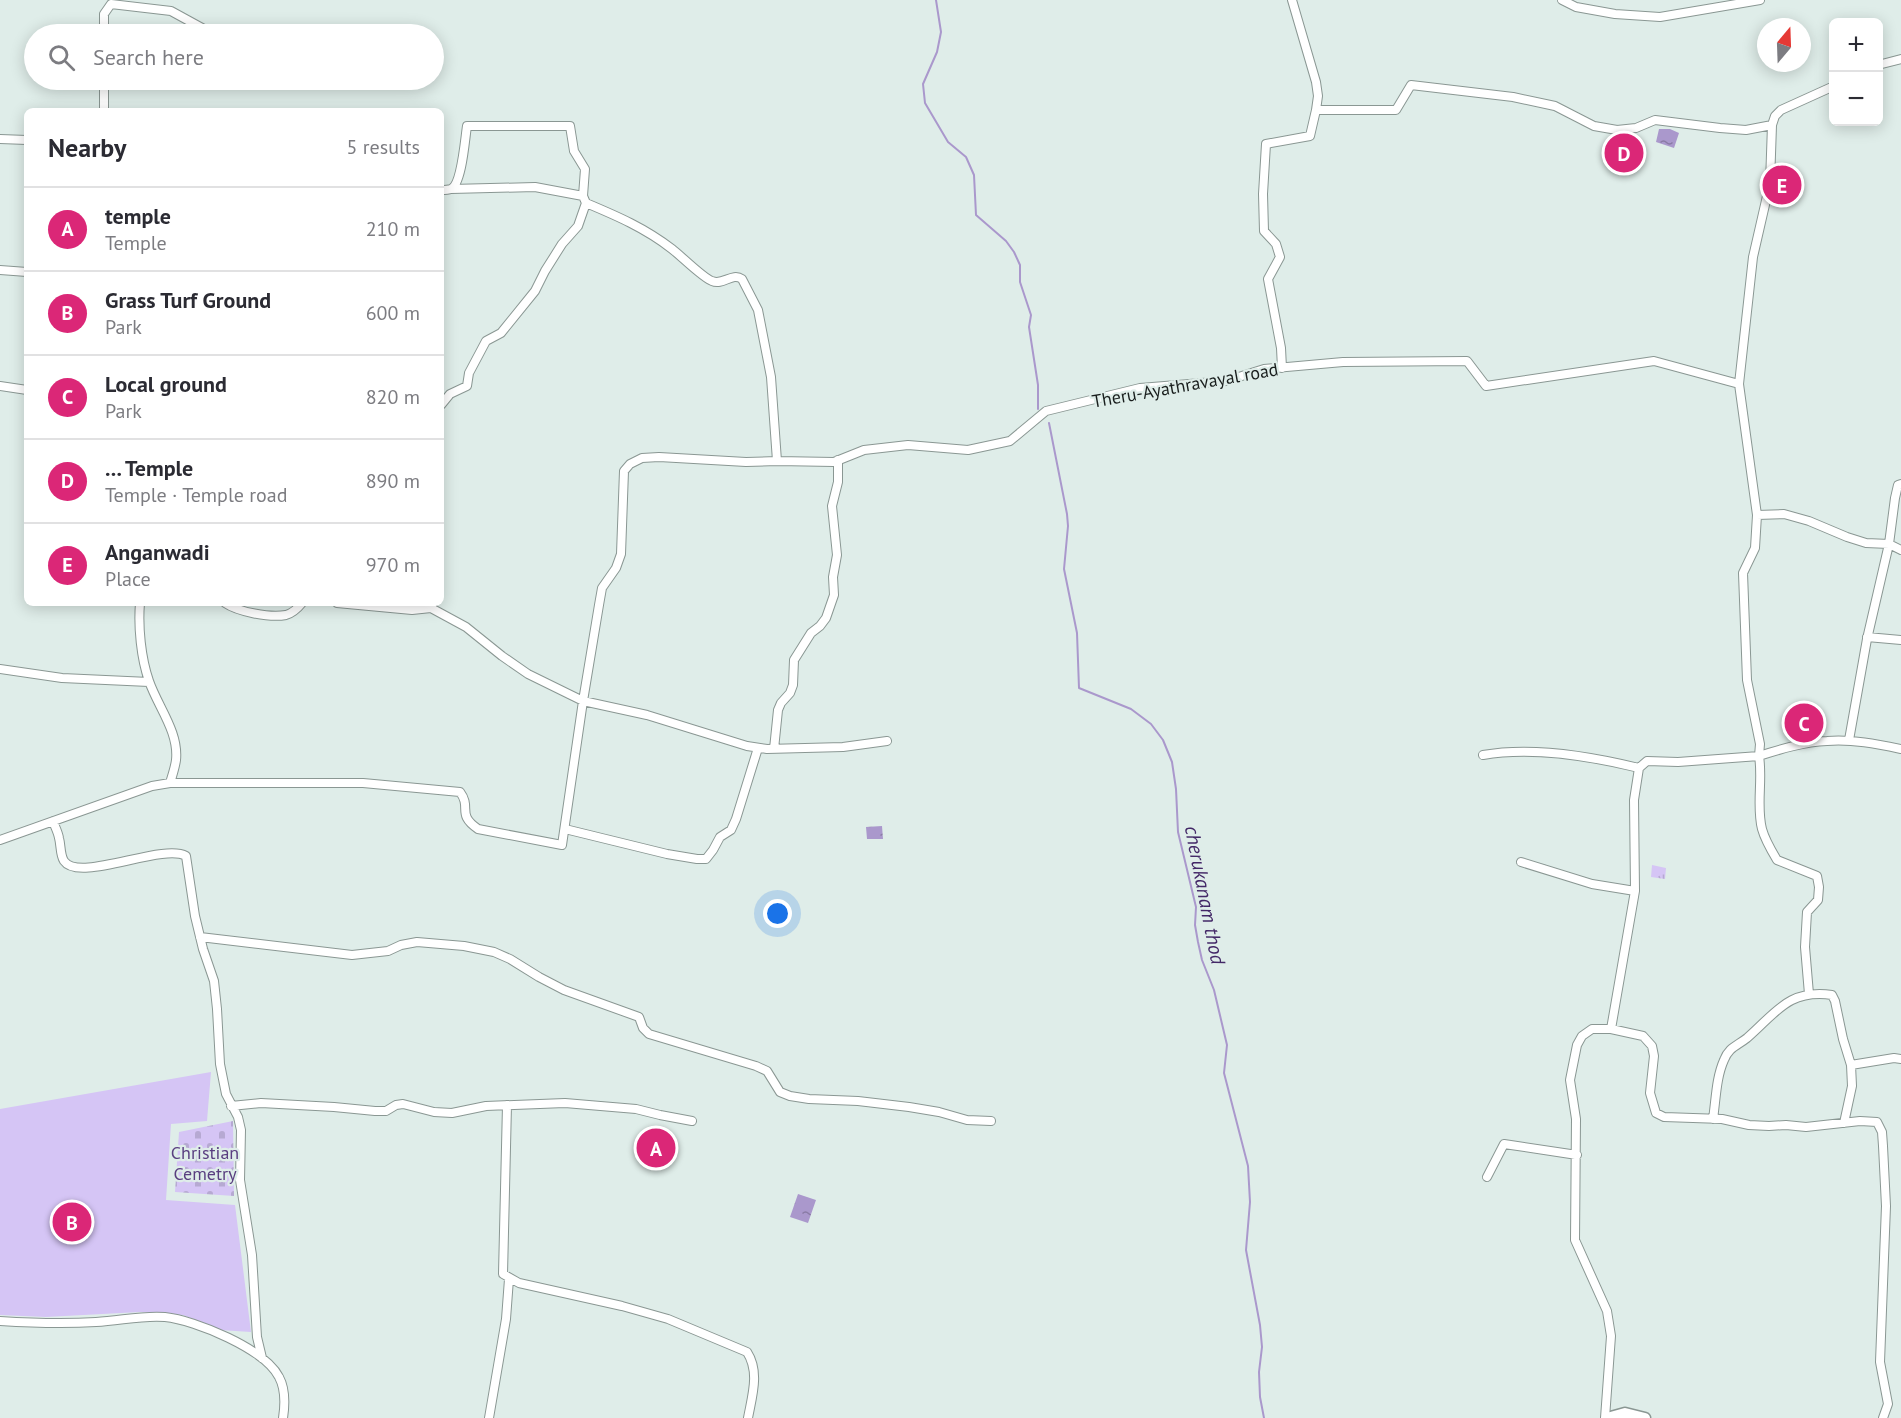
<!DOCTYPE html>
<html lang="en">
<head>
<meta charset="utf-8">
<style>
  :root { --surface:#fff; --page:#f2f2f3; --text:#2b2b33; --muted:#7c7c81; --line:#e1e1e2; --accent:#db2777 }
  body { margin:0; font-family:"PT Sans",sans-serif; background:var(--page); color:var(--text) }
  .controls { position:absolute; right:18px; top:18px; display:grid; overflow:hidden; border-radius:9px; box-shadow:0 3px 15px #0003 }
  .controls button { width:54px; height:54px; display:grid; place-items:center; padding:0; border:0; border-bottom:2px solid var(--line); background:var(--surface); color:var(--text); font:30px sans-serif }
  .compass { position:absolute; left:1757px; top:18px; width:54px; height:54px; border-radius:50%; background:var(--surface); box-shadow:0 3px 15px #0003; rotate:19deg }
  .you { position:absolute; left:778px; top:914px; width:21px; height:21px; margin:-15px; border:4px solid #fff; border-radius:50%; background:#1a73e8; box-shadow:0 0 0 9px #1a73e833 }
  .badge { display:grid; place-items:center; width:39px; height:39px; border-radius:50%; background:var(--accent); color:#fff; font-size:20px; font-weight:700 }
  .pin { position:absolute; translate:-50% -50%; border:3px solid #fff; box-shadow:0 2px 6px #0006 }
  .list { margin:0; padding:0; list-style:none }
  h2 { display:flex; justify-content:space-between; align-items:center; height:78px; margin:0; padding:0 24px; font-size:26px }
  h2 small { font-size:20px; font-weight:400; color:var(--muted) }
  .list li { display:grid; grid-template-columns:39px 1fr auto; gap:18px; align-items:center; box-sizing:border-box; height:84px; padding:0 24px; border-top:2px solid var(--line) }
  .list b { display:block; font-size:22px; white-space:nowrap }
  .list p { margin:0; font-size:20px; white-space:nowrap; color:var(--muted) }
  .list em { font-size:20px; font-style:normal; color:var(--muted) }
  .icon { flex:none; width:33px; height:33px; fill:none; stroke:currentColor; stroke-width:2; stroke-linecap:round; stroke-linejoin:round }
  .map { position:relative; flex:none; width:1901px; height:1418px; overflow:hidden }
  .search { position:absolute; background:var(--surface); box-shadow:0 3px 15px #0003; left:24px; top:24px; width:420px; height:66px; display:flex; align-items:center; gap:15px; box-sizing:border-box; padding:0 21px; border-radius:33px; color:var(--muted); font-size:22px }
  .panel { position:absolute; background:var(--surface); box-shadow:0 3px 15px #0003; left:24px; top:108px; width:420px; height:498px; border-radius:9px }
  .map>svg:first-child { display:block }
  .cemetery { fill:url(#cemetery-stones) }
  .park { fill:url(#park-tufts) }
  .garden { fill:#d5c5f5 }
  .water { fill:url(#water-ripples) }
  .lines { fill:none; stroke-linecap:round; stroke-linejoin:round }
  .stream { stroke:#aa98cc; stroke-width:2 }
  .minor-casing { stroke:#8a9793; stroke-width:10 }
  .tertiary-casing { stroke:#8a9793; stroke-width:13 }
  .minor { stroke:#fff; stroke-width:8 }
  .tertiary { stroke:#fff; stroke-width:10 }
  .labels { text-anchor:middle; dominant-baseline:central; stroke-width:4.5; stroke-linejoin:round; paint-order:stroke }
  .street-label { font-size:18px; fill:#191e1d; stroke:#dfede9 }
  .park-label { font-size:18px; fill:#593e80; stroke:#dfede9 }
  .water-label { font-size:20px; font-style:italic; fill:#432867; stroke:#dfede9 }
</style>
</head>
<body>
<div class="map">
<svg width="1901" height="1418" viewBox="0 0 1901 1418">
  <defs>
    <pattern id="cemetery-stones" width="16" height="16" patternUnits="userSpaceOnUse" patternTransform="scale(1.5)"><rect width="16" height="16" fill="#d5c5f5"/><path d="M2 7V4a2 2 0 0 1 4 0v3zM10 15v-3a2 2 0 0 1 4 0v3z" fill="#b6a9d2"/></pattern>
    <pattern id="park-tufts" width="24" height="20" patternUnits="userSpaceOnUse" patternTransform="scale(1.5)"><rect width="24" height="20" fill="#d5c5f5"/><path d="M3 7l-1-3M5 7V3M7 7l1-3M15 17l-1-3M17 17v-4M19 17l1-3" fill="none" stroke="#b6a9d2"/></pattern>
    <pattern id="water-ripples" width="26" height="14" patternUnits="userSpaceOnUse" patternTransform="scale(1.5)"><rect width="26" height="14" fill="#aa98cc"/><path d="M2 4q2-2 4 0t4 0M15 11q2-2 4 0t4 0" fill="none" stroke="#8a7ba5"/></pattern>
  </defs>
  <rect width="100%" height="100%" fill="#dfede9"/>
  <!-- cemetery -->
  <path class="cemetery" d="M233,1121L234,1196L175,1192L179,1132Z"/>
  <!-- park -->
  <path class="park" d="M1816,712L1817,730L1792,735V715Z
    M1652,865L1666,868L1665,879L1651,877Z"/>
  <!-- garden -->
  <path class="garden" d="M211,1072L207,1121L171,1124L166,1200L235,1205L251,1332L220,1330L183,1315L140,1312L46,1317L0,1315V1109Z"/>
  <!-- water -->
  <path class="water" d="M1659,129H1670L1679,133L1674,148L1656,142Z
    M882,826L883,839H867L866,827Z
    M798,1194L816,1200L808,1223L790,1217Z"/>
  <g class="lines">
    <!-- stream -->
    <path class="stream" d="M936,0L941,32L937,52L923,84L925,103L948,142L966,157L974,175L976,215L1006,241L1014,252L1020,265V282L1031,315L1029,327L1038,385V409
      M1049,423L1067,514L1068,526L1064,569L1077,633L1079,688L1131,709L1151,724L1163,740L1172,762L1176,789L1178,832L1196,907L1195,925L1198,942L1202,960L1214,990L1227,1045L1224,1073L1248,1166L1250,1202L1246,1250L1260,1325L1262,1347L1259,1372L1260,1397L1264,1418"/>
    <!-- minor casing -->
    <g class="minor-casing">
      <path id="minor" d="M1292,0L1316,82L1318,96L1316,110
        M1562,0L1576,7L1615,14L1660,17L1760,0
        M104,34V14L111,4L171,11L213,34
        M1878,65L1901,59
        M104,80V111
        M0,139L27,140
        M451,189L535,187L583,196
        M441,190C444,190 448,190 451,189C462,184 465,138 467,126H570L574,151L585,169L583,196L586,203C617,216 645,228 672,249C680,255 704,279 712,281C723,286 732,272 742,279L758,310L771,377L777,461L834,462L864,450L908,445L968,450L1010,441L1046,411L1140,388L1226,381L1264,369L1343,362L1467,361L1486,386L1654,361L1739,384L1753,257L1770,183L1772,125L1775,116L1781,110L1834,86
        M0,270L27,272
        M1282,368L1281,348L1268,279L1280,257L1276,244L1264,231L1263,194L1266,144L1310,136L1316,110H1396L1411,85L1513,97L1555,106L1594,126L1617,130L1636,128L1655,120L1720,128L1746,130L1772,125
        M0,386L27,390
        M441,405L450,394L467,386L469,373L486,341L501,333L535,291L545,271L562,244L578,226L586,203
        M1757,515L1784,514L1809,521L1847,537L1866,543L1889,544L1901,550
        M140,603C138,627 141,658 149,681C158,707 179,732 176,760C175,768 172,776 170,783
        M225,603C238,612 270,618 286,615C293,613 298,608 302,603
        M337,603L412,610L431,608L433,603
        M431,608L466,627L502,656L528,674L583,701L647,715L747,746L767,749L843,747L887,741
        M1867,637L1901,640
        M0,669L62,678L149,682
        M1849,740L1867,639L1889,544L1895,498L1898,485L1901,484
        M774,749L778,710L781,703L790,693L793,685L794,660L811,633L820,626L826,618L834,595L833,577L837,555L832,506L838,482V460
        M1483,755C1533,746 1590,756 1639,768
        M53,821C55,827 58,832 59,838C61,845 60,855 64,861C79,883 162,843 186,856L195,916L203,949L214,981L217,1009L220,1064L226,1094L238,1117L241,1130L240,1180L252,1255L257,1337L262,1358
        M565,829L667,854L697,859H706L713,850L720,837L731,830L736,819L758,748
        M0,840L152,786L170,783H363L460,792C472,808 456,814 478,829L562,845L583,701L599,605L602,588L616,568L621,554L624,471L630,464L642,458L659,457L746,462L777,461
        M1521,862L1592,884L1635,891
        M200,937L352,955L388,951L401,945L417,942L464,946L494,952L510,959L539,977L564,990L639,1017L643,1028L649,1034L756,1066L767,1071L780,1092L790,1096L809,1099L858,1101L909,1107L939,1112L967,1120L991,1121
        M1809,994L1805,947L1807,912L1818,900L1819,887L1817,876L1777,860C1771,850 1765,840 1762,829C1756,806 1763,780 1759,756C1781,749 1804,742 1827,741C1852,739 1877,744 1901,749
        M1611,1029L1643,1036L1652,1046L1654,1056L1650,1093L1656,1113L1664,1117L1722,1119L1749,1125L1769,1126L1786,1125L1806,1127L1860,1121L1877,1122L1882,1132L1883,1146L1886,1206L1880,1362L1888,1404L1883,1418
        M1851,1065L1894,1058L1901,1059
        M507,1105L503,1274L519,1283L622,1306L668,1319L747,1352C760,1372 752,1396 748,1418
        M231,1106L261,1103L334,1107L375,1111H386L396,1105L403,1104L434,1112L452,1113L486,1106L565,1103L636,1109L660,1115L692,1121
        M1713,1119C1716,1099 1716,1078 1724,1060C1729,1047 1737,1046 1747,1038C1776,1013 1788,989 1832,995L1835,1001L1843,1039L1851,1065L1852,1086L1844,1123
        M1487,1177L1504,1144L1577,1155
        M0,1321C32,1323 65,1324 96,1322C120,1321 141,1315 165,1317C195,1320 265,1349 279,1377C286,1390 285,1405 283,1418
        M489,1418L506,1319L509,1279
        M1605,1418L1611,1336L1607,1311L1575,1240L1576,1119L1570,1080L1577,1045L1582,1036L1592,1029H1611L1635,891L1634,800L1639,768L1647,761L1678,762L1759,756L1760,744L1747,680L1743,573L1755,548L1757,515L1739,384"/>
    </g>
    <!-- tertiary casing -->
    <g class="tertiary-casing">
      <path id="tertiary" d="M1607,1418L1625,1413L1645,1418"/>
    </g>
    <!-- minor -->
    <use href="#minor" class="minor"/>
    <!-- tertiary -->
    <use href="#tertiary" class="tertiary"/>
  </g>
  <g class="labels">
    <!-- street labels -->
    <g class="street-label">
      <text transform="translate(1185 385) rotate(-10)">Theru-Ayathravayal road</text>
    </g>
    <!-- park labels -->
    <g class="park-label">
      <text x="205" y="1152">Christian<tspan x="205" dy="21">Cemetry</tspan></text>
    </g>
    <!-- water labels -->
    <g class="water-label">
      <text transform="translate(1205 895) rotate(79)">cherukanam thod</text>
    </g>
  </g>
</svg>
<div class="controls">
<button>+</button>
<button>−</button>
</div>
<svg class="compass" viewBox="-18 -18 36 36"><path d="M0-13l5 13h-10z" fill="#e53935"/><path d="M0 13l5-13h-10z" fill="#7c7c81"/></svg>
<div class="you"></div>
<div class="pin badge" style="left:656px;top:1148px">A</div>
<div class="pin badge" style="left:72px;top:1222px">B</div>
<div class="pin badge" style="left:1804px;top:723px">C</div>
<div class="pin badge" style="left:1624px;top:153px">D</div>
<div class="pin badge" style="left:1782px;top:185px">E</div>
<div class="search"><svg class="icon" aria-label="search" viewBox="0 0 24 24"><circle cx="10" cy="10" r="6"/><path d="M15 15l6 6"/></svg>Search here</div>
<section class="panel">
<h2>Nearby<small>5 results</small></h2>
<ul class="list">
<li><span class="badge">A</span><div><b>temple</b><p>Temple</p></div><em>210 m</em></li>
<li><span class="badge">B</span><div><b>Grass Turf Ground</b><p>Park</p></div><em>600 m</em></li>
<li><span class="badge">C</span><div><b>Local ground</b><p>Park</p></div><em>820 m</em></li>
<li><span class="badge">D</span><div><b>... Temple</b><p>Temple · Temple road</p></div><em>890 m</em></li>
<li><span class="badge">E</span><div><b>Anganwadi</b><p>Place</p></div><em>970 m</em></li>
</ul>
</section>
</div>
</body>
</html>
